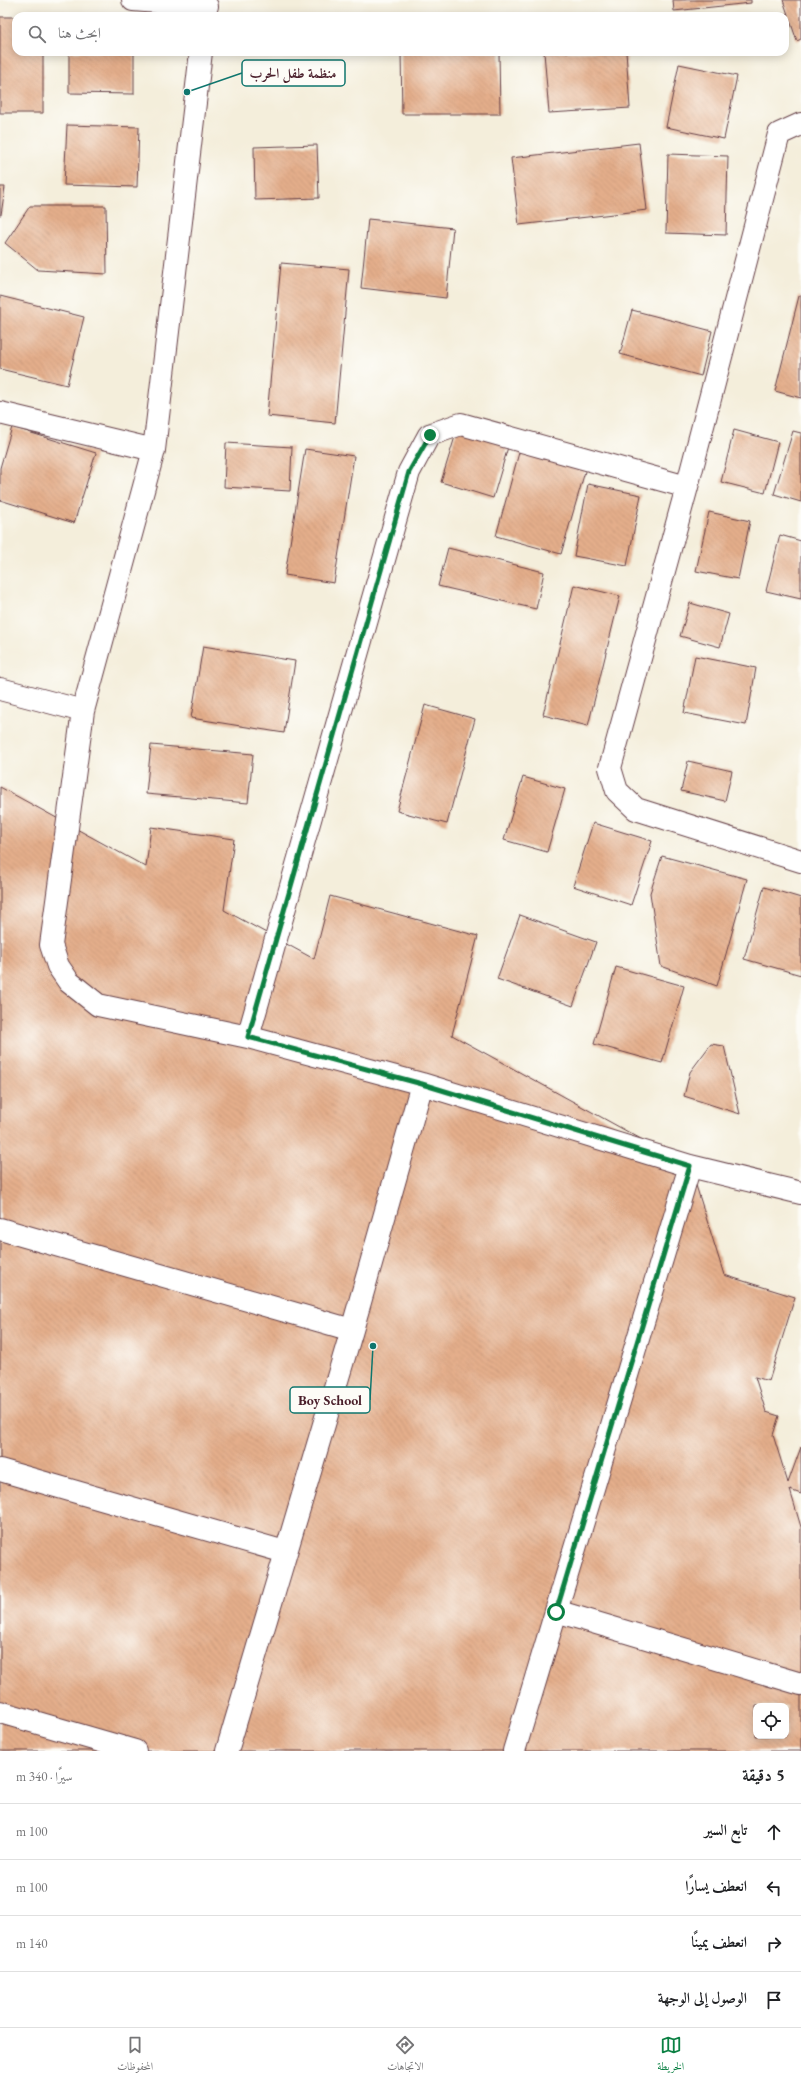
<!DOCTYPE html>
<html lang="ar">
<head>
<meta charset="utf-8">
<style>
  :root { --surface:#fff; --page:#f6f6f6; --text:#202124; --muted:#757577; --line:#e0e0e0; --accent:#0b8043 }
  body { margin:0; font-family:"EB Garamond",Amiri,serif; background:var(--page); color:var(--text); direction:rtl }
  .controls { position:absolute; right:12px; bottom:12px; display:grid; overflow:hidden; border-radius:8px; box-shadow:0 2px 10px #0003 }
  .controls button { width:36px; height:36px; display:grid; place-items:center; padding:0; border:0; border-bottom:1px solid var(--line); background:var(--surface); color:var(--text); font:20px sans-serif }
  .stop { position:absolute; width:12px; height:12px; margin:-9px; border:3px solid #0b8043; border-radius:50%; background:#fff }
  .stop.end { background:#0b8043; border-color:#fff; box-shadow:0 1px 4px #0008 }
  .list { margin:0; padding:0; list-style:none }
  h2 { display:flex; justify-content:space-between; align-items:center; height:52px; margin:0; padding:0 16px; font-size:17px }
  h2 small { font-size:13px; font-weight:400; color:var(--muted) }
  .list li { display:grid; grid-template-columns:26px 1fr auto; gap:12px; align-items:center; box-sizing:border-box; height:56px; padding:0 16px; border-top:1px solid var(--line) }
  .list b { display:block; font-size:15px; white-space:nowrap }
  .list em { font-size:13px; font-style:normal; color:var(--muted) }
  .icon { flex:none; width:22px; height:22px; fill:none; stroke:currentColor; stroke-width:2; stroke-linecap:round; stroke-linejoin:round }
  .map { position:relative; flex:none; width:801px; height:1751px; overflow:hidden; direction:ltr }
  .search { position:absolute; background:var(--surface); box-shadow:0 2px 10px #0003; left:12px; right:12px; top:12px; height:44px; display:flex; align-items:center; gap:10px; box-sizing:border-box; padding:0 14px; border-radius:12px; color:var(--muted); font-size:15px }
  .sheet { height:276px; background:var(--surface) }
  nav { display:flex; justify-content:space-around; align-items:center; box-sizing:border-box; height:56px; border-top:1px solid var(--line); background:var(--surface); font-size:11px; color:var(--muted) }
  nav a { display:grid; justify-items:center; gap:2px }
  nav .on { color:var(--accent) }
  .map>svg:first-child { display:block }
  .building { fill:url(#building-back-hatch); fill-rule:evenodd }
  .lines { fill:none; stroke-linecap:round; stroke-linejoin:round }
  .street-casing { stroke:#643e45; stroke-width:24 }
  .street { stroke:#fff; stroke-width:22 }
  .route { stroke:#0b8043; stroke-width:5 }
  .leader { fill:none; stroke:#0f766e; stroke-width:1.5 }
  .callout-dot { fill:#0f766e; stroke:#fdfcf7; stroke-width:1.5 }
  .callout { fill:#fdfcf7; stroke:#0f766e; stroke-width:1.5 }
  .callout-label { font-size:14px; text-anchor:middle; font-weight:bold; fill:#4a1f2b }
</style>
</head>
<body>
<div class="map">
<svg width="801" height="1751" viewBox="0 0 801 1751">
  <defs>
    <pattern id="building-back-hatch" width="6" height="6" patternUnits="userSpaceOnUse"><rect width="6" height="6" fill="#e4ae8b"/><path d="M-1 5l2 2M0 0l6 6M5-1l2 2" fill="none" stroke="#c59578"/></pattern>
  </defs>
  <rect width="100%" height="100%" fill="#fdfcf7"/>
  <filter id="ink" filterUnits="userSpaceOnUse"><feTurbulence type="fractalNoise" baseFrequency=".025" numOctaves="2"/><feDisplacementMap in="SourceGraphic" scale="8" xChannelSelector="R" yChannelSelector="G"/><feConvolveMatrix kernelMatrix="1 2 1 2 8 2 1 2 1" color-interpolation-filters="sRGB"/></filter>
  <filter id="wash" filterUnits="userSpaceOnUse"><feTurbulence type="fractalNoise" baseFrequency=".012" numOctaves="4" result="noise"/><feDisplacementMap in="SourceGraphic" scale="16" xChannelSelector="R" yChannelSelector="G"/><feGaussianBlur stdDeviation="0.9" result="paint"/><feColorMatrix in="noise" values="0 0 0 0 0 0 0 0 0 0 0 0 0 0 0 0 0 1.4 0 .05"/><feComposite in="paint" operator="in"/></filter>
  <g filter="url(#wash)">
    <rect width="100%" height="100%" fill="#f4eedb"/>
    <g id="blocks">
      <!-- building -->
      <path class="building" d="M673,0H751V3L674,11Z
        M783,0H801V39L797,41Z
        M0,17H16V52H43V113H0Z
        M69,52H134V94L69,93Z
        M401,52H499L500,114H402Z
        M544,52H626L630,108L549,113Z
        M679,64L737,76L724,139L666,127Z
        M67,125L139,127L137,187L64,185Z
        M639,143L647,210L519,225L511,158Z
        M317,145L319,198L255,200L254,147Z
        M668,154L728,156L726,235L666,233Z
        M0,187H5L1,215H0Z
        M30,206H106L107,274L38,270L5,243Z
        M368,219L453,228L446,298L361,288Z
        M281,263L349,269L335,423L267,416Z
        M0,296L84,317L67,385L0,369Z
        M799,296H801V398L775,391Z
        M632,310L712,331L701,376L620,354Z
        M462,414L513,430L493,498L441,482Z
        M12,427L96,453L74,523L0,500V468Z
        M734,430L778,442L765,493L721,482Z
        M793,431L801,433V502L774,494Z
        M226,443L292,447L290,491L224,487Z
        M305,449L354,456L334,583L285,575Z
        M520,449L586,468L561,554L496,536Z
        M588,484L641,495L627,566L574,556Z
        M709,512L750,521L738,579L696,571Z
        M780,535L801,541V599L766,591Z
        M448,548L544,572L536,609L438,586Z
        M574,585L620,596L588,726L543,715Z
        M690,603L729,614L720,647L680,636Z
        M203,646L295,661L284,733L191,718Z
        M695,656L756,668L746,725L684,713Z
        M425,705L475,719L447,824L397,811Z
        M151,745L253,754L248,803L146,794Z
        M688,761L732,771L725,801L681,791Z
        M523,777L565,789L547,852L504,840Z
        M0,787L146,867L151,827L234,839L224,910L314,959L330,896L478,936L452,1035L690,1166L724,1275L795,1297L769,1381L755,1377L766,1412L779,1416L773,1435L788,1483L801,1447V1494L790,1490L801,1527V1751H0ZM756,1706H786V1736H756Z
        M593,823L652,841L631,905L573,886Z
        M662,856L747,879L717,986L661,966L650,893Z
        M764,887L801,898V975L744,959Z
        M520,915L596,942L573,1006L497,979Z
        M616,967L684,986L662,1063L594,1044Z
        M711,1044L724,1046L740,1114L684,1096L690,1072Z"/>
    </g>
  </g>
  <g filter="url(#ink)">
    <use href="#blocks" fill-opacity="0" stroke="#643e45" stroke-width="1"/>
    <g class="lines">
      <!-- street casing -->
      <g class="street-casing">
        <path id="street" d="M133,0L207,6
          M201,52L154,450L83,711L51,945L58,966L69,982L98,1005L248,1037L422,1084L690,1166L801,1193
          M801,124L779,134L687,487L610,768L617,791L636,809L801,861
          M0,413L154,450
          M0,689L83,711
          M248,1037L409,472L429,435L461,424L687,487
          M0,1229L352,1330
          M0,1470L285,1552
          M556,1611L801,1684
          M0,1712L135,1751
          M227,1751L352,1330L422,1084
          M514,1751L690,1166"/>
      </g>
      <!-- street -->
      <use href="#street" class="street"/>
    </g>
  </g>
  <g class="lines" filter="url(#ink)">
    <!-- route -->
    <path class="route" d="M430,435L409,472L248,1037L422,1084L690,1166L556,1612"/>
  </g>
  <!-- callouts -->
  <path class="leader" d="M187 92L242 73M373 1346L370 1400"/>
  <g class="callout-dot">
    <circle cx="187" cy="92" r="4"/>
    <circle cx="373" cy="1346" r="4"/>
  </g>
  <g class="callout">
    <rect x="242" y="60" width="103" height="26" rx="4"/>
    <rect x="290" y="1387" width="80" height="26" rx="4"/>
  </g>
  <g class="callout-label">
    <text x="293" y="78">منظمة طفل الحرب</text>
    <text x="330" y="1405">Boy School</text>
  </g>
</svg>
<div class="controls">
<button><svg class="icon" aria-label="locate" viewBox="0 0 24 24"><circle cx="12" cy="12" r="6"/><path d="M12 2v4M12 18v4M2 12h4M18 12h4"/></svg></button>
</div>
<div class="stop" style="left:556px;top:1612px"></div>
<div class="stop end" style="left:430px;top:435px"></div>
<div class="search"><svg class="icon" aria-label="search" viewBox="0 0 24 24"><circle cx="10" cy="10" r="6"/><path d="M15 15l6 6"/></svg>ابحث هنا</div>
</div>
<section class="sheet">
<h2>5 دقيقة<small>سيرًا · 340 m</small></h2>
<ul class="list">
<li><svg class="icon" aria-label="ahead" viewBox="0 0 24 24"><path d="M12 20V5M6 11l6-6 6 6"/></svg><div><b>تابع السير</b></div><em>100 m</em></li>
<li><svg class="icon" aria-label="left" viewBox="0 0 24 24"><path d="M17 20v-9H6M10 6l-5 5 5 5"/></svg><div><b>انعطف يسارًا</b></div><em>100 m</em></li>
<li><svg class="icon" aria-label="right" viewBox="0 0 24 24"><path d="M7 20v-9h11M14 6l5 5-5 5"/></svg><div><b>انعطف يمينًا</b></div><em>140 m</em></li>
<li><svg class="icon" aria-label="arrive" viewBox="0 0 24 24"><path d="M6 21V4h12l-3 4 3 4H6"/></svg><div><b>الوصول إلى الوجهة</b></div></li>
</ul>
</section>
<nav>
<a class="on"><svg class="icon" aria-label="map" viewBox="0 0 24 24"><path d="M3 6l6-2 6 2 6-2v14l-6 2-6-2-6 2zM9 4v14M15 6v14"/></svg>الخريطة</a>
<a><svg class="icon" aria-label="directions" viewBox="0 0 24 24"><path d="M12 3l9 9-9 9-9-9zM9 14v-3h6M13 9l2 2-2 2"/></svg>الاتجاهات</a>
<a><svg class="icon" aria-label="saved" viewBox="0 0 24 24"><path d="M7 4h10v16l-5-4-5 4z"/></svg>المحفوظات</a>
</nav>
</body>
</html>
